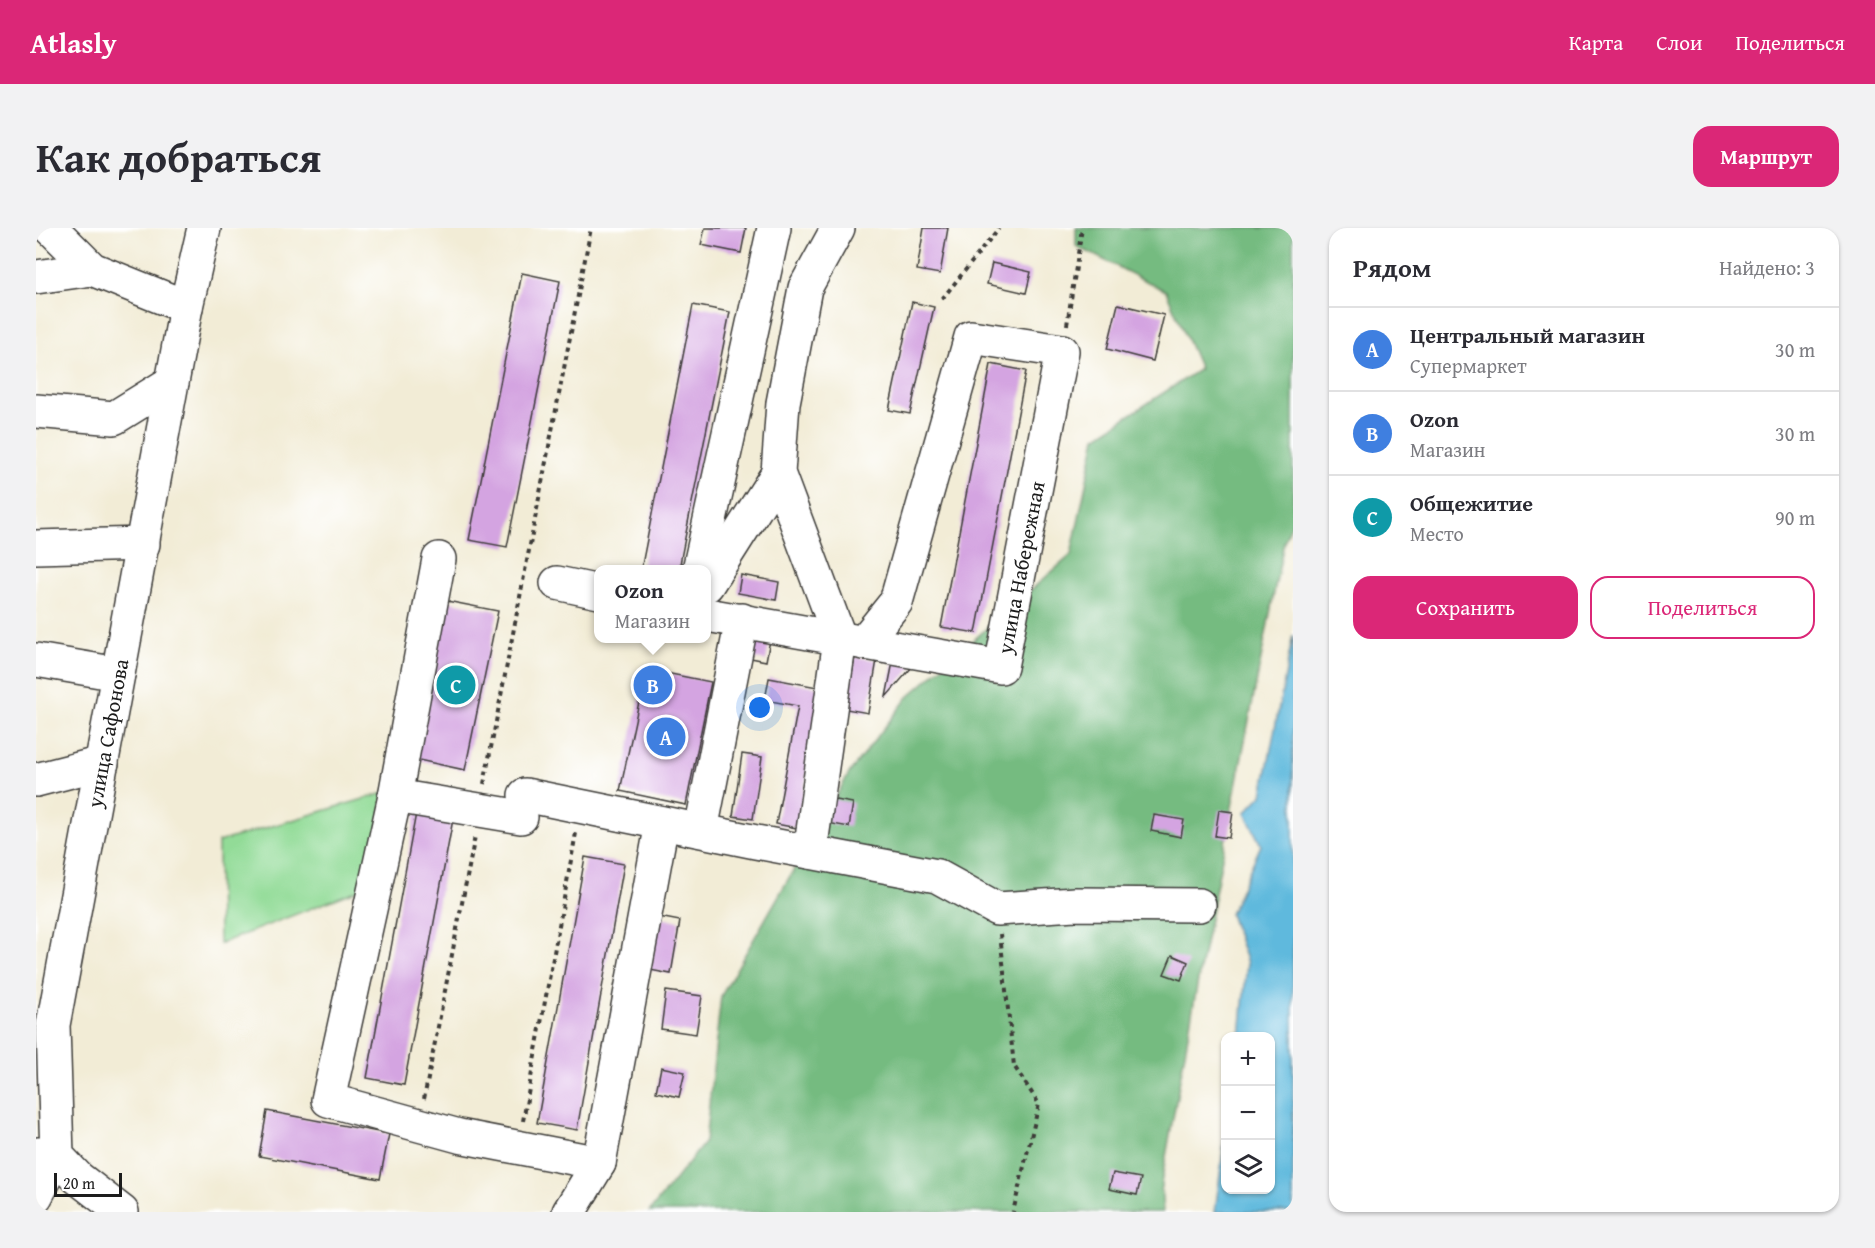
<!DOCTYPE html>
<html lang="ru">
<head>
<meta charset="utf-8">
<style>
  :root { --surface:#fff; --page:#f2f2f3; --text:#2b2b33; --muted:#7c7c81; --line:#e1e1e2; --accent:#db2777 }
  body { margin:0; font-family:"Gentium Book Plus",serif; background:var(--page); color:var(--text) }
  .controls { position:absolute; right:18px; bottom:18px; display:grid; overflow:hidden; border-radius:12px; box-shadow:0 2px 4px #0004 }
  .controls button { width:54px; height:54px; display:grid; place-items:center; padding:0; border:0; border-bottom:2px solid var(--line); background:var(--surface); color:var(--text); font:30px sans-serif }
  .scale { position:absolute; left:18px; bottom:15px; width:68px; box-sizing:border-box; padding-left:6px; border:3px solid #1c1c1c; border-top:0; font-size:16px; line-height:21px; white-space:nowrap; color:#1c1c1c; -webkit-text-stroke:4px #fff; paint-order:stroke }
  .you { position:absolute; left:724px; top:480px; width:21px; height:21px; margin:-15px; border:4px solid #fff; border-radius:50%; background:#1a73e8; box-shadow:0 0 0 9px #1a73e833 }
  .badge { display:grid; place-items:center; width:39px; height:39px; border-radius:50%; background:var(--accent); color:#fff; font-size:20px; font-weight:700 }
  .pin { position:absolute; translate:-50% -50%; border:3px solid #fff; box-shadow:0 2px 6px #0006 }
  .popup { position:absolute; left:558px; top:337px; width:117px; height:78px; box-sizing:border-box; display:grid; place-content:center; border-radius:12px; background:var(--surface); filter:drop-shadow(0 2px 4px #0005); font-size:20px; white-space:nowrap; color:var(--muted) }
  .popup b { font-size:22px; color:var(--text) }
  .popup::after { content:''; position:absolute; left:50%; top:100%; margin-left:-12px; border:12px solid transparent; border-top-color:var(--surface) }
  .list { margin:0; padding:0; list-style:none }
  h2 { display:flex; justify-content:space-between; align-items:center; height:78px; margin:0; padding:0 24px; font-size:26px }
  h2 small { font-size:20px; font-weight:400; color:var(--muted) }
  .list li { display:grid; grid-template-columns:39px 1fr auto; gap:18px; align-items:center; box-sizing:border-box; height:84px; padding:0 24px; border-top:2px solid var(--line) }
  .list b { display:block; font-size:22px; white-space:nowrap }
  .list p { margin:0; font-size:20px; white-space:nowrap; color:var(--muted) }
  .list em { font-size:20px; font-style:normal; color:var(--muted) }
  .actions { display:flex; gap:12px; padding:18px 24px }
  .actions a { flex:1; padding:14px 0; border:2px solid var(--accent); border-radius:18px; text-align:center; font-size:21px; color:var(--accent) }
  .actions .main { background:var(--accent); color:#fff }
  .icon { flex:none; width:33px; height:33px; fill:none; stroke:currentColor; stroke-width:2; stroke-linecap:round; stroke-linejoin:round }
  .map { position:relative; flex:none; width:1257px; height:984px; overflow:hidden; border-radius:18px }
  header { display:flex; align-items:center; gap:36px; box-sizing:border-box; height:84px; padding:0 30px; background:var(--accent); color:#fff }
  header strong { font-size:28px }
  nav { display:flex; gap:33px; margin-inline-start:auto; font-size:21px }
  .intro { display:flex; align-items:center; justify-content:space-between; box-sizing:border-box; height:144px; padding:0 36px }
  h1 { margin:0; font-size:42px }
  .button { padding:15px 27px; border-radius:18px; background:var(--accent); color:#fff; font-size:21px; font-weight:700 }
  main { display:flex; gap:36px; padding:0 36px }
  aside { flex:1; background:var(--surface); border-radius:18px; box-shadow:0 2px 4px #0004 }
  .map>svg:first-child { display:block }
  .green { fill:#92db97; stroke:#577c5a; stroke-width:1.5 }
  .forest { fill:#75bb80; stroke:#486c4e; stroke-width:1.5 }
  .water { fill:#5fb9dd; stroke:#3e6a7c; stroke-width:1.5 }
  .building { fill:#d4a4e1 }
  .lines { fill:none; stroke-linecap:round; stroke-linejoin:round }
  .minor-casing { stroke:#3c3b38; stroke-width:36 }
  .path { stroke:#3c3b38; stroke-width:4; stroke-dasharray:4.5 4.5; stroke-linecap:butt }
  .minor { stroke:#fff; stroke-width:33 }
  .labels { text-anchor:middle; dominant-baseline:central; stroke-width:4.5; stroke-linejoin:round; paint-order:stroke }
  .street-label { font-size:21px; fill:#1c1c1c; stroke:#fff }
</style>
</head>
<body>
<header>
<strong>Atlasly</strong>
<nav><a>Карта</a><a>Слои</a><a>Поделиться</a></nav>
</header>
<div class="intro"><h1>Как добраться</h1><a class="button">Маршрут</a></div>
<main>
<div class="map">
<svg width="1257" height="984" viewBox="0 0 1257 984">
  <rect width="100%" height="100%" fill="#fff"/>
  <filter id="ink" filterUnits="userSpaceOnUse"><feTurbulence type="fractalNoise" baseFrequency=".0167" numOctaves="2"/><feDisplacementMap in="SourceGraphic" scale="12" xChannelSelector="R" yChannelSelector="G"/><feConvolveMatrix kernelMatrix="1 2 1 2 8 2 1 2 1" color-interpolation-filters="sRGB"/></filter>
  <filter id="wash" filterUnits="userSpaceOnUse"><feTurbulence type="fractalNoise" baseFrequency=".008" numOctaves="4" result="noise"/><feDisplacementMap in="SourceGraphic" scale="24" xChannelSelector="R" yChannelSelector="G"/><feGaussianBlur stdDeviation="1.35" result="paint"/><feColorMatrix in="noise" values="0 0 0 0 0 0 0 0 0 0 0 0 0 0 0 0 0 1.4 0 .05"/><feComposite in="paint" operator="in"/></filter>
  <g filter="url(#wash)">
    <rect width="100%" height="100%" fill="#f2ecd6"/>
    <!-- green -->
    <path class="green" d="M348,565L333,658L183,716L182,614Z"/>
    <!-- forest -->
    <path class="forest" d="M1040,0H1257V293L1248,314L1163,747L1125,956L1127,984H613L669,914L685,768L814,544L872,469L1035,327L1060,209L1164,141L1130,63L1040,18Z"/>
    <!-- water -->
    <path class="water" d="M1257,407V984H1179L1189,908L1190,962H1234V808H1204L1211,735L1194,686L1225,617L1209,585L1226,567Z"/>
    <g id="blocks">
      <!-- building -->
      <path class="building" d="M669,0H710L705,25L665,17Z
        M888,0H912L904,46L881,42Z
        M956,35L995,44L990,65L951,56Z
        M486,45L524,53L471,319L433,312Z
        M876,74L898,79L874,186L853,182Z
        M1082,76L1128,87L1117,133L1071,121Z
        M657,77L694,84L646,325L643,342H605Z
        M955,136L990,143L940,405L905,399Z
        M705,347L743,354L740,372L702,365Z
        M411,373L462,383L429,542L378,531Z
        M714,408L734,412L730,433L710,429Z
        M819,429L841,432L832,485L810,481Z
        M857,434L877,438L850,469Z
        M610,441L675,454L650,577L584,563Z
        M733,450L787,460L761,600L740,596L762,478L729,472Z
        M706,526L726,529L717,591L697,588Z
        M795,571L817,575L813,599L791,595Z
        M1183,582L1197,584L1193,610L1179,608Z
        M380,585L417,591L368,857L331,850Z
        M1118,587L1148,592L1145,609L1115,603Z
        M549,629L588,636L541,902L501,895Z
        M623,689L644,693L635,746L614,742Z
        M1136,727L1152,734L1145,752L1128,746Z
        M630,763L666,768L660,806L625,801Z
        M625,839L649,844L643,869L620,864Z
        M231,883L353,906L344,951L223,928Z
        M1077,945L1105,950L1101,967L1073,961Z"/>
    </g>
  </g>
  <g filter="url(#ink)">
    <use href="#blocks" fill-opacity="0" stroke="#3c3b38" stroke-width="1.5"/>
    <g class="lines">
      <!-- minor casing -->
      <g class="minor-casing">
        <g id="minor">
          <path d="M15,0L56,41L150,79"/>
          <path d="M0,49L56,41"/>
          <path d="M0,183L78,190L136,154"/>
          <path d="M0,319L107,316"/>
          <path d="M403,331L359,568L292,872L423,908L563,935L626,595"/>
          <path d="M663,342L738,0"/>
          <path d="M521,355L563,364"/>
          <path d="M671,357L742,245"/>
          <path id="s1" d="M671,387L965,439L1026,123L935,109L860,374L827,415"/>
          <path d="M0,432L82,446"/>
          <path d="M0,552L66,535"/>
          <path d="M489,567L720,614L901,648L961,681L1039,676L1163,677"/>
          <path d="M359,568L485,589"/>
          <path d="M665,602L706,392"/>
          <path d="M774,624L804,411L742,245L747,175L769,60L802,0"/>
          <path d="M0,968L21,928L2,926"/>
          <path id="s2" d="M86,984L42,950L21,928L17,797L150,79L168,0"/>
          <path d="M533,984L563,935"/>
        </g>
      </g>
      <!-- path -->
      <path class="path" d="M906,71L963,0
        M1031,97L1046,0
        M448,556L555,0
        M964,706L978,838L1003,876L977,984
        M388,871L439,608
        M487,893L540,605"/>
      <!-- minor -->
      <use href="#minor" class="minor"/>
    </g>
  </g>
  <g class="labels">
    <!-- street labels -->
    <g class="street-label">
      <text stroke="none"><textPath href="#s1" startOffset="400">улица Набережная</textPath></text>
      <text stroke="none"><textPath href="#s2" startOffset="514">улица Сафонова</textPath></text>
    </g>
  </g>
</svg>
<div class="controls">
<button>+</button>
<button>−</button>
<button><svg class="icon" aria-label="layers" viewBox="0 0 24 24"><path d="M12 4l9 5-9 5-9-5zM3 14l9 5 9-5"/></svg></button>
</div>
<div class="scale">20 m</div>
<div class="you"></div>
<div class="pin badge" style="left:630px;top:509px;background:#3f7fe0">A</div>
<div class="pin badge" style="left:617px;top:457px;background:#3f7fe0">B</div>
<div class="popup"><b>Ozon</b>Магазин</div>
<div class="pin badge" style="left:420px;top:457px;background:#0f9aa8">C</div>
</div>
<aside>
<h2>Рядом<small>Найдено: 3</small></h2>
<ul class="list">
<li><span class="badge" style="background:#3f7fe0">A</span><div><b>Центральный магазин</b><p>Супермаркет</p></div><em>30 m</em></li>
<li><span class="badge" style="background:#3f7fe0">B</span><div><b>Ozon</b><p>Магазин</p></div><em>30 m</em></li>
<li><span class="badge" style="background:#0f9aa8">C</span><div><b>Общежитие</b><p>Место</p></div><em>90 m</em></li>
</ul>
<div class="actions"><a class="main">Сохранить</a><a>Поделиться</a></div>
</aside>
</main>
</body>
</html>
